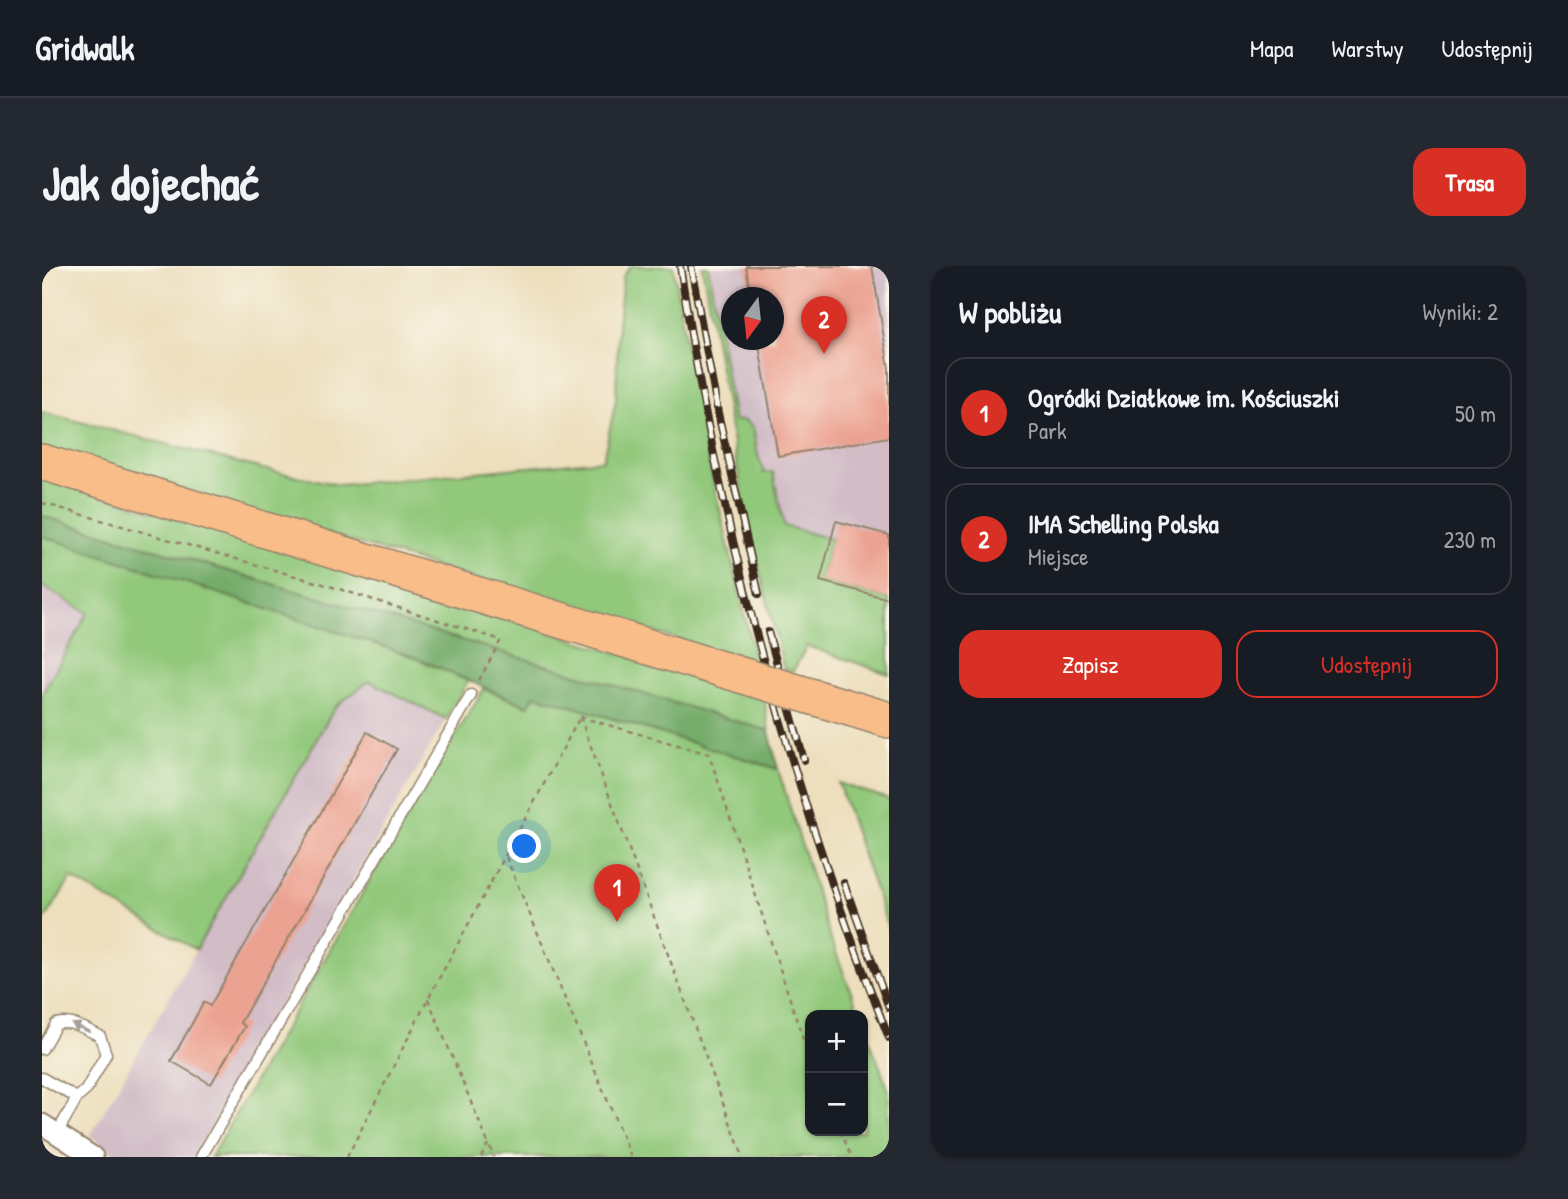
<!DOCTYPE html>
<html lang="pl">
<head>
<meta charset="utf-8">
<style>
  :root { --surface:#171b24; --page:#242831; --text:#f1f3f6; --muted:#9ea1a6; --line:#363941; --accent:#d93025 }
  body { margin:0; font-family:"Patrick Hand",sans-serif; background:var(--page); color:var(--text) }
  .controls { position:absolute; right:21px; bottom:21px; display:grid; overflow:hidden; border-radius:14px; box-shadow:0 2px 5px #0004 }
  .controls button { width:63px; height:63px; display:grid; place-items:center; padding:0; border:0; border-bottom:2px solid var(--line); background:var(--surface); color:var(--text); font:35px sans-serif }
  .compass { position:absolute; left:679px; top:21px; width:63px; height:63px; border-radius:50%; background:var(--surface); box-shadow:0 2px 5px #0004; rotate:195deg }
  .you { position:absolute; left:483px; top:581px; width:24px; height:24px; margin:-18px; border:5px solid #fff; border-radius:50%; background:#1a73e8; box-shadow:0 0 0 10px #1a73e833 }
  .badge { display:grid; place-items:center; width:46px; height:46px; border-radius:50%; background:var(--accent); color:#fff; font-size:23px; font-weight:700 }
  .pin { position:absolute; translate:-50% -58px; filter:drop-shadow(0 2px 4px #0008) }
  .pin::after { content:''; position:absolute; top:37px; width:24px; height:21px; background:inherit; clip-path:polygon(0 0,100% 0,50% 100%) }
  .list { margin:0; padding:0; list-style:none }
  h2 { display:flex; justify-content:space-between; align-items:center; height:91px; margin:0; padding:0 28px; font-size:30px }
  h2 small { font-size:23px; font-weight:400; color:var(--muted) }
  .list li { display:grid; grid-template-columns:46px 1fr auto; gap:21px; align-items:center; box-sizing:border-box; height:112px; margin:0 14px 14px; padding:0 14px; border:2px solid var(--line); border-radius:21px }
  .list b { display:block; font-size:26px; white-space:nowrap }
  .list p { margin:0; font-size:23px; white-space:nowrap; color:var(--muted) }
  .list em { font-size:23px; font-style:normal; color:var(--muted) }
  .actions { display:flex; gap:14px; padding:21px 28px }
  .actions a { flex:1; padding:16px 0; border:2px solid var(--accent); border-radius:21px; text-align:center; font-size:24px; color:var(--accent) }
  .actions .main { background:var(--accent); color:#fff }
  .map { position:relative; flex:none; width:847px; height:891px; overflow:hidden; border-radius:21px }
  header { display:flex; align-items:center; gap:42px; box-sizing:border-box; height:98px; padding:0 35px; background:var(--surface); border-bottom:2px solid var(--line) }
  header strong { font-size:33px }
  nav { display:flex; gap:38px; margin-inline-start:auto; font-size:24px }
  .intro { display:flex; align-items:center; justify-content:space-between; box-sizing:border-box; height:168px; padding:0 42px }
  h1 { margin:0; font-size:49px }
  .button { padding:18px 32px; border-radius:21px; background:var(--accent); color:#fff; font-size:24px; font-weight:700 }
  main { display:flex; gap:42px; padding:0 42px }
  aside { flex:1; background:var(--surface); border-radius:21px; box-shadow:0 2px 5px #0004 }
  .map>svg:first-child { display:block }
  .industrial { fill:#d2bdc7; fill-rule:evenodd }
  .green { fill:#91c87a; stroke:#66794c; stroke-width:2 }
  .forest { fill:#74ac6a; stroke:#586b44; stroke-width:2 }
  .building { fill:#eca291 }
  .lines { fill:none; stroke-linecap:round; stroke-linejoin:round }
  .lane-casing { stroke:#94846e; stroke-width:13 }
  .street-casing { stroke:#94846e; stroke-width:23 }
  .highway-casing { stroke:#94846e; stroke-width:38 }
  .path { stroke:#94846e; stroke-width:2.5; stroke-dasharray:5 5; stroke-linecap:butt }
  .lane { stroke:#fff; stroke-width:10 }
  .street { stroke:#fff; stroke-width:19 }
  .highway { stroke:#f8bd89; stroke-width:35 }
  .rail-casing { stroke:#3b2a1e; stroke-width:8 }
  .rail { stroke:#fbf7ec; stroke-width:5; stroke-dasharray:16; stroke-linecap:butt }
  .highway-bridge-casing { stroke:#94846e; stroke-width:38; stroke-linecap:butt }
  .highway-bridge { stroke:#f8bd89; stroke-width:35 }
  .oneway { fill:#a79f9a }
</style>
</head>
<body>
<header>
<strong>Gridwalk</strong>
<nav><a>Mapa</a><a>Warstwy</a><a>Udostępnij</a></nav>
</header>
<div class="intro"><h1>Jak dojechać</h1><a class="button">Trasa</a></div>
<main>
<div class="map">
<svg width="847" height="891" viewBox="0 0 847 891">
  <rect width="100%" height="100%" fill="#fbf7ec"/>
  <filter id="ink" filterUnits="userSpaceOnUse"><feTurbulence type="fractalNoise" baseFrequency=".0143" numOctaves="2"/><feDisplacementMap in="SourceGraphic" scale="14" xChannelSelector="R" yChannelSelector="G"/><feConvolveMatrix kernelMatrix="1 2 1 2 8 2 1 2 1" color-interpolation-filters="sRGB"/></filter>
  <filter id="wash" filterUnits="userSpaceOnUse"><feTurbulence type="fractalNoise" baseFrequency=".00686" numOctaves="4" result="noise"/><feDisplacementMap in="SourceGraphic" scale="28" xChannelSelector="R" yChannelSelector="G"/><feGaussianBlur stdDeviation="1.57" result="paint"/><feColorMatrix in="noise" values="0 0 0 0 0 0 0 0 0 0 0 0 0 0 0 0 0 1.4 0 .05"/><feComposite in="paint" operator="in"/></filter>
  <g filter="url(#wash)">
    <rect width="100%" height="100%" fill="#eddfbd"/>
    <!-- industrial -->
    <path class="industrial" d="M665,0H847V408L765,380L721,209L691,157ZM690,32H732V74H690Z
      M0,320L46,347L0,427Z
      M327,415L404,453L152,891H78L48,870L293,441Z"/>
    <!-- green -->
    <path class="green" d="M589,0H631L643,74L669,206L714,397L0,182V146L221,203L298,219L561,194L574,134L576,60L581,10Z
      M660,0H666L692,155L702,154L711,161L715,186L722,207L731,206L742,260L789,273L778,315L847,333V408L765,380L751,405L742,403L702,240Z
      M0,211L722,432L727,465L0,250Z
      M0,270L367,389L426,415L404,453L327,415L293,441L154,684L29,612L0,658V428L46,347L0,320Z
      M442,423L486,440L493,429L736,503L789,674L818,749H768V865H821V757L847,825V891H169L366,548Z
      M796,517L847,533V664Z"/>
    <!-- forest -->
    <path class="forest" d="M0,250L727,465L736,503L493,429L486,440L367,389L0,270Z"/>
    <g id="blocks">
      <!-- building -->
      <path class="building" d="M704,0H830L847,102V171L736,190L716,74H732V32H709Z
        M794,255L847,269V333L778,315Z
        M325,466L355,483L198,757L203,760L169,818L129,795L162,736L168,740Z"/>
    </g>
  </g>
  <g filter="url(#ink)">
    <use href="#blocks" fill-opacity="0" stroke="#94846e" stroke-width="2"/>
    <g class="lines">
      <!-- lane casing -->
      <g class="lane-casing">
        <path id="lane" d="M0,783L14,758C31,754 43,763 58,770L64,788L44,824L35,832L15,867
          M0,812L35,832
          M159,891L429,429"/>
      </g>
      <!-- street casing -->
      <g class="street-casing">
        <path id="street" d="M0,858L51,891"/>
      </g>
      <!-- highway casing -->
      <g class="highway-casing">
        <path id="highway" d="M0,196L712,413
          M758,427L847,454"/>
      </g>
      <!-- path -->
      <path class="path" d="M0,237L281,318L459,374L435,418
        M538,451L701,891
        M538,451L667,488L768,794
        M464,591L589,891
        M386,733L452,891
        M798,865L810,891
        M305,891L386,733L538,451
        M439,891L446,878"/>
      <!-- lane -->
      <use href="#lane" class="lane"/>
      <!-- street -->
      <use href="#street" class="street"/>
      <!-- highway -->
      <use href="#highway" class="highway"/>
      <!-- rail casing -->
      <g class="rail-casing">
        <path id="rail" d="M638,0C677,260 750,528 847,772
          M649,0L676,147L717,328
          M726,366L762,494
          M802,617L847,742"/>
      </g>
      <!-- rail -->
      <use href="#rail" class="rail"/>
      <!-- highway-bridge casing -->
      <g class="highway-bridge-casing">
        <path id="highway-bridge" d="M712,413L758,427"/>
      </g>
      <!-- highway-bridge -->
      <use href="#highway-bridge" class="highway-bridge"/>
    </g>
    <!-- one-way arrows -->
    <defs><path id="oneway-solid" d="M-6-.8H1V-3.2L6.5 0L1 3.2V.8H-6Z" transform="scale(1.75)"/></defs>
    <use class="oneway" href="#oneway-solid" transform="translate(39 762) rotate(-156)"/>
  </g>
</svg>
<div class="controls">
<button>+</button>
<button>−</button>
</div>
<svg class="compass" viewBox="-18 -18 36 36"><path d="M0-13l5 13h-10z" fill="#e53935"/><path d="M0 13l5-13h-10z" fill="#9ea1a6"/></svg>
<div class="you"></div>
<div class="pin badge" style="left:575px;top:656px">1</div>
<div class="pin badge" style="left:782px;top:88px">2</div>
</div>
<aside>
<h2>W pobliżu<small>Wyniki: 2</small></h2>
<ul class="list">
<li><span class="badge">1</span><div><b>Ogródki Działkowe im. Kościuszki</b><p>Park</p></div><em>50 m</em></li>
<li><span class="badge">2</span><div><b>IMA Schelling Polska</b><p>Miejsce</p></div><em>230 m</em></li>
</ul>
<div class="actions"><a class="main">Zapisz</a><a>Udostępnij</a></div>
</aside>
</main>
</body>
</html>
